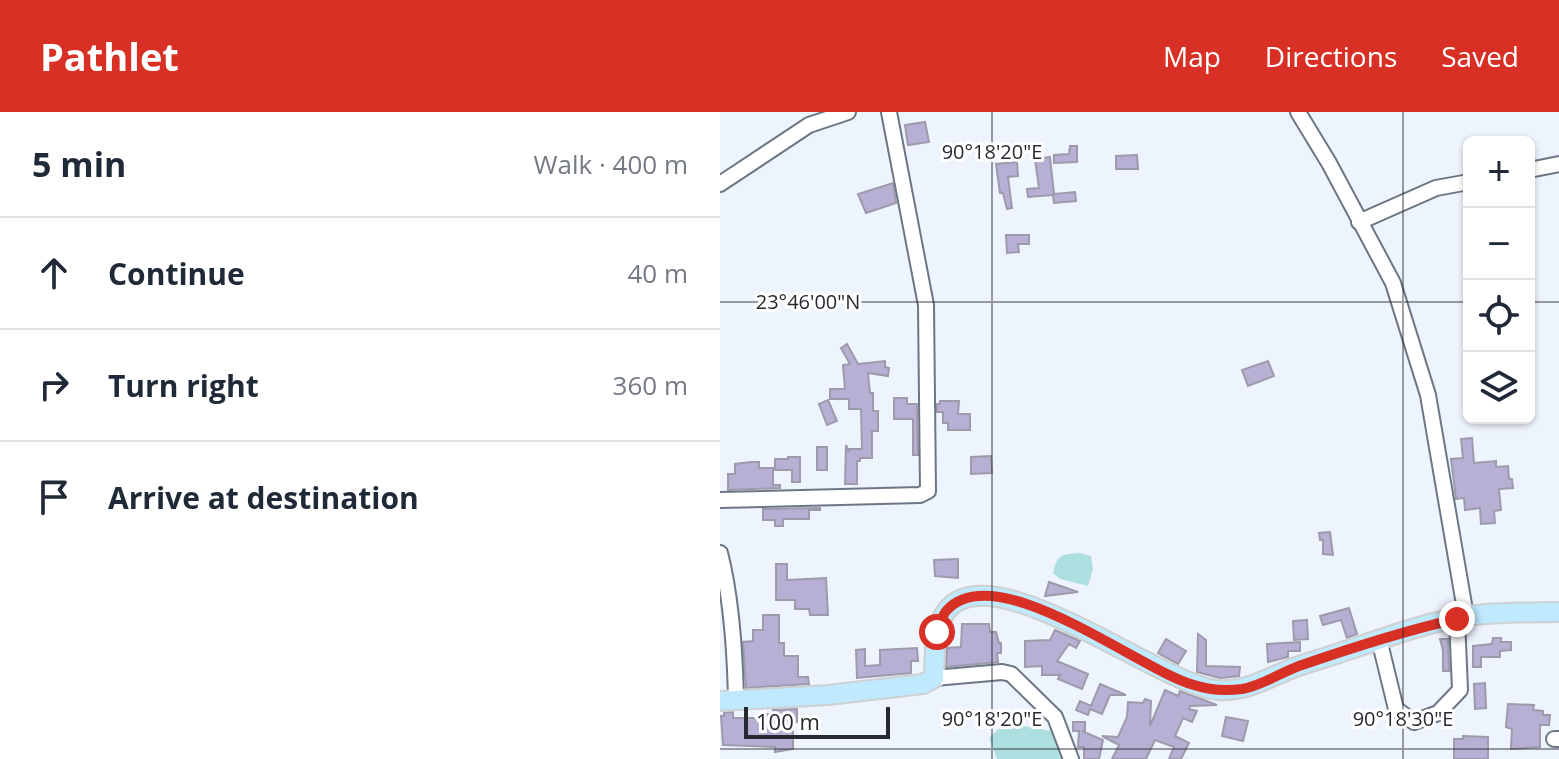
<!DOCTYPE html>
<html lang="en">
<head>
<meta charset="utf-8">
<style>
  :root { --surface:#fff; --page:#f2f2f3; --text:#1f2937; --muted:#747a83; --line:#e0e1e3; --accent:#d93025 }
  body { margin:0; font-family:"Open Sans",sans-serif; background:var(--page); color:var(--text) }
  .controls { position:absolute; right:24px; top:24px; display:grid; overflow:hidden; border-radius:12px; box-shadow:0 2px 6px #0004 }
  .controls button { width:72px; height:72px; display:grid; place-items:center; padding:0; border:0; border-bottom:2px solid var(--line); background:var(--surface); color:var(--text); font:40px sans-serif }
  .scale { position:absolute; left:24px; bottom:20px; width:146px; box-sizing:border-box; padding-left:8px; border:4px solid #262a30; border-top:0; font-size:22px; line-height:28px; white-space:nowrap; color:#262a30; -webkit-text-stroke:6px #fff; paint-order:stroke }
  .stop { position:absolute; width:24px; height:24px; margin:-18px; border:6px solid #d93025; border-radius:50%; background:#fff }
  .stop.end { background:#d93025; border-color:#fff; box-shadow:0 2px 8px #0008 }
  .list { margin:0; padding:0; list-style:none }
  h2 { display:flex; justify-content:space-between; align-items:center; height:104px; margin:0; padding:0 32px; font-size:34px }
  h2 small { font-size:26px; font-weight:400; color:var(--muted) }
  .list li { display:grid; grid-template-columns:52px 1fr auto; gap:24px; align-items:center; box-sizing:border-box; height:112px; padding:0 32px; border-top:2px solid var(--line) }
  .list b { display:block; font-size:30px; white-space:nowrap }
  .list em { font-size:26px; font-style:normal; color:var(--muted) }
  .icon { flex:none; width:44px; height:44px; fill:none; stroke:currentColor; stroke-width:2; stroke-linecap:round; stroke-linejoin:round }
  .map { position:relative; flex:none; width:839px; height:647px; overflow:hidden }
  header { display:flex; align-items:center; gap:48px; box-sizing:border-box; height:112px; padding:0 40px; background:var(--accent); color:#fff }
  header strong { font-size:38px }
  nav { display:flex; gap:44px; margin-inline-start:auto; font-size:28px }
  main { display:flex }
  aside { flex:1; background:var(--surface) }
  .map>svg:first-child { display:block }
  .water { fill:#aedfe0 }
  .building { fill:#b7b0d4; stroke:#9d9aab; stroke-width:2 }
  .lines { fill:none; stroke-linecap:round; stroke-linejoin:round }
  .minor-casing { stroke:#6d7685; stroke-width:18 }
  .major-casing { stroke:#cfd0d1; stroke-width:22 }
  .minor { stroke:#fff; stroke-width:14 }
  .major { stroke:#bfe9fd; stroke-width:18 }
  .route { stroke:#d93025; stroke-width:10 }
  .ticks { fill:none; stroke:#262a30; stroke-width:2; stroke-opacity:0.45 }
  .ticks-label { font-size:20px; text-anchor:middle; fill:#262a30; stroke:#fff; stroke-width:6; stroke-linejoin:round; paint-order:stroke }
</style>
</head>
<body>
<header>
<strong>Pathlet</strong>
<nav><a>Map</a><a>Directions</a><a>Saved</a></nav>
</header>
<main>
<aside>
<h2>5 min<small>Walk · 400 m</small></h2>
<ul class="list">
<li><svg class="icon" aria-label="ahead" viewBox="0 0 24 24"><path d="M12 20V5M6 11l6-6 6 6"/></svg><div><b>Continue</b></div><em>40 m</em></li>
<li><svg class="icon" aria-label="right" viewBox="0 0 24 24"><path d="M7 20v-9h11M14 6l5 5-5 5"/></svg><div><b>Turn right</b></div><em>360 m</em></li>
<li><svg class="icon" aria-label="arrive" viewBox="0 0 24 24"><path d="M6 21V4h12l-3 4 3 4H6"/></svg><div><b>Arrive at destination</b></div></li>
</ul>
</aside>
<div class="map">
<svg width="839" height="647" viewBox="0 0 839 647">
  <rect width="100%" height="100%" fill="#eef4fe"/>
  <!-- water -->
  <path class="water" d="M360,441L371,444L373,457L368,474L340,467L333,461C337,443 341,442 360,441Z
    M304,614L332,619L344,647H277L269,626L280,615Z"/>
  <!-- building -->
  <path class="building" d="M205,10L209,30L188,33L185,13Z
    M350,34H357V50L334,51V43L349,42Z
    M417,43L418,57H396V44Z
    M330,45L334,82L355,80L356,89L334,91L333,83L308,85L307,77L319,76L315,47Z
    M297,50L298,64L288,65L292,96L287,97L283,81H280L276,52Z
    M173,71L176,91L146,101L138,82Z
    M286,123H309V132H298L299,140L287,141Z
    M127,232L138,252L165,249V255L169,256L168,264L148,261L150,281H153V299H158V319H152V346H140V349H137V372H125L126,333L129,340V337H142L141,297H129V287H110V277H125L123,253L130,252L121,236Z
    M548,249L554,264L528,274L522,258Z
    M174,286H187V292H197L198,343H193V307H174Z
    M108,288L117,309L107,313L99,292Z
    M220,289H239L238,302H250V318H228V311H223V300H217V292H220Z
    M752,326L754,351L776,349V355L788,354L789,367H792L793,376L779,377L781,398L774,399L775,411L761,412L760,396L745,398L744,386L736,387L731,347L743,346L741,327Z
    M97,335H107V358H97Z
    M271,344L272,361L251,362V345Z
    M68,345H80V370H72V358H55V347H68Z
    M31,350H39V356H53V373H60V376L8,378V362H15V352Z
    M100,396V398H89V407H63V414H55V408H43V397Z
    M610,420L613,443L603,442V428H600L599,421Z
    M238,447V466L215,464L214,448Z
    M56,452H67V468L106,466L108,503H90L89,497H75V488H56Z
    M329,470L358,480L325,484Z
    M629,496L637,522L627,526L621,508L603,513L600,504Z
    M43,503H59V531H64V544H78V565H88L89,572L26,576L23,530L33,529V518H43Z
    M587,508L588,527L574,528L573,509Z
    M242,512H269L270,520H276L279,531H281V541H277L278,550L226,555L227,536L241,535Z
    M335,518L360,529L356,536L349,532L337,549L368,562L362,577L338,567L340,563H322V554L305,555V529L330,528Z
    M478,522L486,528V554L520,555L519,564L500,566L477,560Z
    M773,526H781V530H791V538L780,539V545H761V555H753V534L772,532Z
    M446,527L466,539L458,552L438,541Z
    M720,527H728L729,559H723V538Z
    M580,530V539H568V545L548,550L547,532Z
    M197,536L198,549H191V561L137,566L136,538L145,537V554L160,553V538Z
    M765,571L766,596L755,597L754,572Z
    M380,572L406,583H390L382,602L370,597L368,603L356,598L360,589L371,594Z
    M445,578L458,584L460,579L497,593L470,594L469,597L477,599L472,610L463,606L455,624L469,631L461,647H449L454,635L435,628L426,647H392L399,633L382,624L398,625L407,605L408,590L423,591L425,587L431,589L430,614Z
    M788,592L814,593L813,598L823,599V603H830L829,613H820V635L791,637L792,617L786,615Z
    M77,597V610H73V637L55,640V635L3,633L1,604H4V601L13,600V606H47V602H53V598Z
    M506,605L528,609L523,629L502,624Z
    M353,610H365V619H362L383,628L379,647H364V635H358L359,619H353Z
    M743,624L768,625V647H734V627H743Z"/>
  <g class="lines">
    <!-- minor casing -->
    <g class="minor-casing">
      <path id="minor" d="M578,0L609,51L673,171L708,283L746,504
        M809,58L839,52
        M0,72L89,13L128,0
        M639,110L716,76L749,70
        M0,388L200,383L208,379L206,193L169,0
        M0,441C12,488 15,539 16,588
        M659,527L676,597L694,610L718,601L740,578L737,507
        M214,566L282,560L291,562L335,605L351,647
        M834,627H839"/>
    </g>
    <!-- major casing -->
    <g class="major-casing">
      <path id="major" d="M0,589L108,583L203,572L214,566C215,545 213,519 225,501C268,436 442,575 498,578C526,580 548,566 573,556C590,550 608,545 625,539C665,526 706,510 748,504C778,500 809,500 839,500"/>
    </g>
    <!-- minor -->
    <use href="#minor" class="minor"/>
    <!-- major -->
    <use href="#major" class="major"/>
  </g>
  <g class="lines">
    <!-- route -->
    <path class="route" d="M217,520C220,513 222,503 227,498C277,444 421,559 474,573C489,578 506,579 522,577C541,574 560,561 579,554C631,536 683,519 737,507"/>
  </g>
  <!-- ticks -->
  <path class="ticks" d="M272,0V647M683,0V647M0,190H749M809,190H839M0,637H839"/>
  <g class="ticks-label">
    <text x="272" y="47">90°18'20"E</text>
    <text x="88" y="197">23°46'00"N</text>
    <text x="272" y="614">90°18'20"E</text>
    <text x="683" y="614">90°18'30"E</text>
  </g>
</svg>
<div class="controls">
<button>+</button>
<button>−</button>
<button><svg class="icon" aria-label="locate" viewBox="0 0 24 24"><circle cx="12" cy="12" r="6"/><path d="M12 2v4M12 18v4M2 12h4M18 12h4"/></svg></button>
<button><svg class="icon" aria-label="layers" viewBox="0 0 24 24"><path d="M12 4l9 5-9 5-9-5zM3 14l9 5 9-5"/></svg></button>
</div>
<div class="scale">100 m</div>
<div class="stop" style="left:217px;top:520px"></div>
<div class="stop end" style="left:737px;top:507px"></div>
</div>
</main>
</body>
</html>
